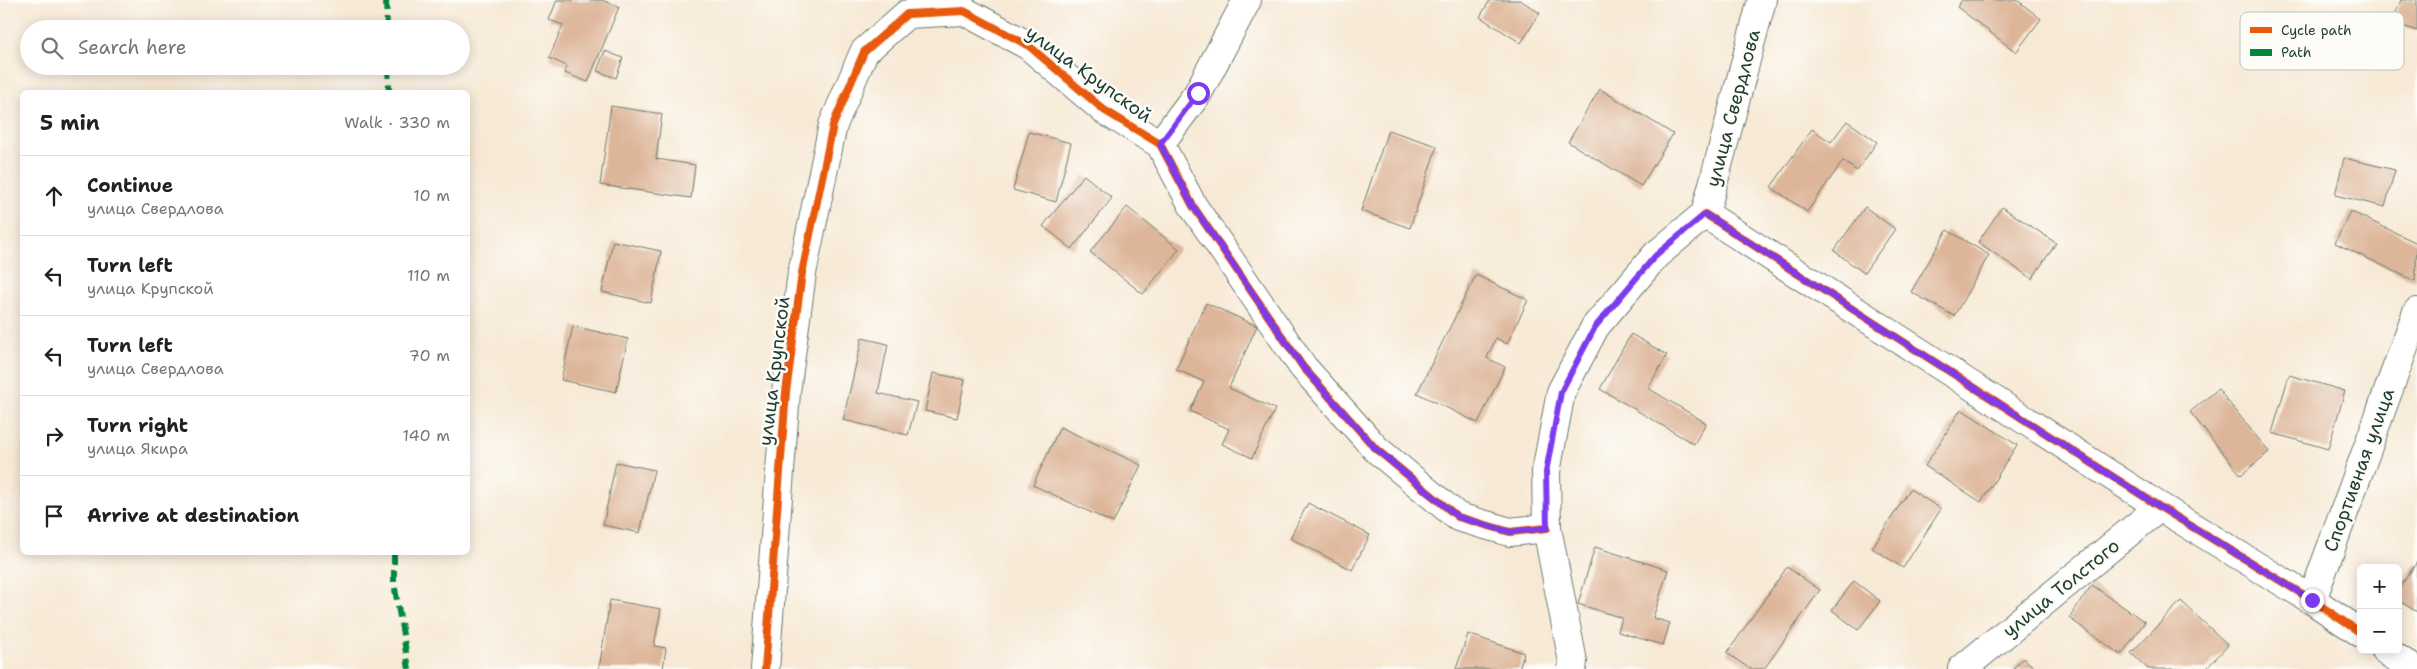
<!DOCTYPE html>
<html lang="en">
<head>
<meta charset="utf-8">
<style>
  :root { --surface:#fff; --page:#f6f6f6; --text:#202124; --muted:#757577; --line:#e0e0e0 }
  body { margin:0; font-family:"Shantell Sans",sans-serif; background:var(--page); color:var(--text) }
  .controls { position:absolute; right:15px; bottom:15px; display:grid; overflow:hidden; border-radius:8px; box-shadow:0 2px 12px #0003 }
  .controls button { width:45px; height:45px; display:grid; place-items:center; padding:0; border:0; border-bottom:1px solid var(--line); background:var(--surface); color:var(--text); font:25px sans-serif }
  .stop { position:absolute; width:15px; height:15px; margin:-11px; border:4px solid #7c3aed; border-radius:50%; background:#fff }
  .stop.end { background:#7c3aed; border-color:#fff; box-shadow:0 1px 5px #0008 }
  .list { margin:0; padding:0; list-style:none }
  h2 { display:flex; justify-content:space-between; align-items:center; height:65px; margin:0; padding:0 20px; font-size:21px }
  h2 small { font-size:16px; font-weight:400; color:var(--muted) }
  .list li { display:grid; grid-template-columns:32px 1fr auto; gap:15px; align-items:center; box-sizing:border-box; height:80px; padding:0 20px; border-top:1px solid var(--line) }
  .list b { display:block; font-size:19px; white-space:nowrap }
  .list p { margin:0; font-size:16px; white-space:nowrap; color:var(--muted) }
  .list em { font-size:16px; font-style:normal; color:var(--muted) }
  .icon { flex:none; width:28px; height:28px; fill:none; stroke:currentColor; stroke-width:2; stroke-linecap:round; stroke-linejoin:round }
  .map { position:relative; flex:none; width:2417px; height:669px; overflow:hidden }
  .search { position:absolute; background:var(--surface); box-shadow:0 2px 12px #0003; left:20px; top:20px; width:450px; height:55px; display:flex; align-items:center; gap:12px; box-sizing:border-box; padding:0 18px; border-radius:28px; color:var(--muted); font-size:19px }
  .panel { position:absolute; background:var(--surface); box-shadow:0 2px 12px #0003; left:20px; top:90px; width:450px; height:465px; border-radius:8px }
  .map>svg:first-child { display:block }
  .building { fill:#ddb599 }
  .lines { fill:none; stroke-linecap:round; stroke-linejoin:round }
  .minor-casing { stroke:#6b796c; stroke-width:30 }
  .minor { stroke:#fff; stroke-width:28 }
  .quiet { stroke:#00873e; stroke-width:6; stroke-dasharray:12 6; stroke-linecap:butt }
  .cycleway-casing { stroke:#fdfcf7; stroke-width:11 }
  .cycleway { stroke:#e8590c; stroke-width:8 }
  .route { stroke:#7c3aed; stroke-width:6 }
  .labels { text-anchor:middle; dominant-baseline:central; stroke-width:5; stroke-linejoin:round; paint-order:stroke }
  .street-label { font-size:19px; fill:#1f3d34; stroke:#fdfcf7 }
  .key { fill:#fdfcf7; stroke:#bac3bc; stroke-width:1 }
  .key-label { font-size:14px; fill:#1f3d34 }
</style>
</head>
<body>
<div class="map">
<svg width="2417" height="669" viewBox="0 0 2417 669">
  <rect width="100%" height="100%" fill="#fdfcf7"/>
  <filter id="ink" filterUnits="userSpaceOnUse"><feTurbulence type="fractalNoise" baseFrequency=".02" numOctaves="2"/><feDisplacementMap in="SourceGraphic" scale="10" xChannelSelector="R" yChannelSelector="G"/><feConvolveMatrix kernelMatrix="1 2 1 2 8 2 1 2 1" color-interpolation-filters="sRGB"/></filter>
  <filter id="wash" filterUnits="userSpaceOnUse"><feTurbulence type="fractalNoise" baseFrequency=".0096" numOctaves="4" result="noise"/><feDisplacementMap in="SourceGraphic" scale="20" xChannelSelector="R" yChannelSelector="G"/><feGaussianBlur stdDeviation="1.12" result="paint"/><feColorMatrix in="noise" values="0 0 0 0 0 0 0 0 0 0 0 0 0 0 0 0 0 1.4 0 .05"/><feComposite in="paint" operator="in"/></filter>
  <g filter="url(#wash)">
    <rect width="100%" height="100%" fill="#f7e9d5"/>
    <g id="blocks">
      <!-- building -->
      <path class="building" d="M557,0H602L619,7L588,82L565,73L567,66L549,58L563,25L549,20Z
        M1490,0H1520L1540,13L1521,43L1480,17Z
        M1962,0H2017L2041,19L2016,52L1957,7Z
        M2401,0H2417V31L2392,22Z
        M605,51L623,58L616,78L597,71Z
        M1600,89L1673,134L1641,186L1568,142Z
        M611,106L662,114L656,159L695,165L691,198L600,185Z
        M1847,121L1877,142L1857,171L1843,161L1807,212L1771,187L1812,129L1831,142Z
        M1388,130L1437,146L1410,228L1361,211Z
        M1029,132L1071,143L1056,202L1013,190Z
        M2344,158L2395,170L2385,207L2335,195Z
        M1084,175L1112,198L1072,249L1043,226Z
        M1127,207L1179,249L1143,294L1090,252Z
        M1865,207L1895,229L1864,273L1834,251Z
        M2002,207L2056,243L2032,279L1978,242Z
        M2350,211L2417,243L2415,281L2335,243Z
        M1947,230L1989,255L1954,316L1911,292Z
        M613,241L661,251L651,303L602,292Z
        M1476,275L1528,300L1507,344L1496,338L1487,358L1505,367L1478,423L1417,393Z
        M1206,303L1257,326L1229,388L1275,409L1252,458L1222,444L1229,429L1190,411L1204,382L1176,369Z
        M573,326L628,339L616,392L561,380Z
        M1631,334L1667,355L1648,388L1706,423L1694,444L1600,389Z
        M862,338L888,344L878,393L917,402L908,435L843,420Z
        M933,373L965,380L957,418L925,411Z
        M2289,375L2345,391L2328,449L2272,433Z
        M2218,389L2269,452L2241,475L2190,412Z
        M1961,409L2017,445L1981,502L1925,466Z
        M1060,427L1141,465L1113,523L1033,485Z
        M616,462L654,470L640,533L603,525Z
        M1910,489L1941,509L1903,568L1872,548Z
        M1308,503L1370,535L1352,570L1290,538Z
        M1595,547L1668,570L1653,618L1670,623L1663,645L1618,632L1622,618L1578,604Z
        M2417,562V612L2398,600V590Z
        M1787,567L1820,590L1764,669H1750L1727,653Z
        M1854,581L1880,601L1858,630L1832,610Z
        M2092,585L2145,622L2121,655L2069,618Z
        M610,600L661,609L654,646L666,648L663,669H599Z
        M2181,601L2228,645L2206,669H2148L2131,653Z
        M1468,634L1524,653L1519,669H1456Z
        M2023,658L2036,669H2013Z"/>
    </g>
  </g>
  <g filter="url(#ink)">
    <use href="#blocks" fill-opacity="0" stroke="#6b796c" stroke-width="1"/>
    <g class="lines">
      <!-- minor casing -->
      <g class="minor-casing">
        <path id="minor" d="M1160,144L1198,93L1247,0
          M1705,214L2160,507L2312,600L2361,633
          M2312,600L2417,312
          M2385,650L2413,669
          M765,669L786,392L802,273L833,125L864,52L907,14L964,11L1029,46L1104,110L1160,144L1193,206L1303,367L1376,449L1458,517L1510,532L1547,528
          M1572,669L1573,662L1547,528L1546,472L1561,392L1595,327L1656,255L1705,214L1762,0
          M1962,669L2160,507"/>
      </g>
      <!-- minor -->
      <use href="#minor" class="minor"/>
      <!-- quiet -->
      <path class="quiet" d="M386,0L387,29
        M388,66L389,92
        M394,552V583L409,669"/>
      <!-- cycleway casing -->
      <g class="cycleway-casing">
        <path id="cycleway" d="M1705,214L2160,507L2312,600L2361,633
          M765,669L786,392L802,273L833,125L864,52L907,14L964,11L1029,46L1104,110L1160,144L1193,206L1303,367L1376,449L1458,517L1510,532L1547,528"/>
      </g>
      <!-- cycleway -->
      <use href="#cycleway" class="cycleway"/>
    </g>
  </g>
  <g class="lines" filter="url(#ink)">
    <!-- route -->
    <path class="route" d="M1198,93L1160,144L1193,206L1303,367L1376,449L1458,517L1510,532L1547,528L1546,472L1561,392L1595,327L1656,255L1705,214L2160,507L2312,600"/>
  </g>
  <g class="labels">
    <!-- street labels -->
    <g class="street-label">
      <text transform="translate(1089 74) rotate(36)">улица Крупской</text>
      <text transform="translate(1733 108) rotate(-75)">улица Свердлова</text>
      <text transform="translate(774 371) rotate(-83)">улица Крупской</text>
      <text transform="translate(2359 470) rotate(-70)">Спортивная улица</text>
      <text transform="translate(2061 588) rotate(-39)">улица Толстого</text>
    </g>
  </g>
  <!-- legend -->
  <rect x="2240" y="12" width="164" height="58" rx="8" class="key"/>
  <rect x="2250" y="27" width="22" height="6" fill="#e8590c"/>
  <rect x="2250" y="49" width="22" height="7" fill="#00873e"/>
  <g class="key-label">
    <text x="2281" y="35">Cycle path</text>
    <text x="2281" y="57">Path</text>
  </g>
</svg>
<div class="controls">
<button>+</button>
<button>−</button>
</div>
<div class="stop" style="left:1198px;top:93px"></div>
<div class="stop end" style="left:2312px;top:600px"></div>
<div class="search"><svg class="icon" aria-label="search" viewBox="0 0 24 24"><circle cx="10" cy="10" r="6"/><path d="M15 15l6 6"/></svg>Search here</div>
<section class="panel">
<h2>5 min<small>Walk · 330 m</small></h2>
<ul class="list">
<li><svg class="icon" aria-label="ahead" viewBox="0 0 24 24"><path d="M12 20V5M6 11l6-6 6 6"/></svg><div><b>Continue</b><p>улица Свердлова</p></div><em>10 m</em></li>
<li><svg class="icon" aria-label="left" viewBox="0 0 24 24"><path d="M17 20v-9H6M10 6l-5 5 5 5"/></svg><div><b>Turn left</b><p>улица Крупской</p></div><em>110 m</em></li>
<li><svg class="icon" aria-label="left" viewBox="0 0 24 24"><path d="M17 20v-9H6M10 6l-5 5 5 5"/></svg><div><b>Turn left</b><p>улица Свердлова</p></div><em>70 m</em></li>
<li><svg class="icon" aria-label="right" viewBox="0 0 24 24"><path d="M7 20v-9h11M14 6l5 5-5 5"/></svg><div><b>Turn right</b><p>улица Якира</p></div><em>140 m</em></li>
<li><svg class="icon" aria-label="arrive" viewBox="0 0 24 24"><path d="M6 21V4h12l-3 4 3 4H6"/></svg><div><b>Arrive at destination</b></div></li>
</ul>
</section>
</div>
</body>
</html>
